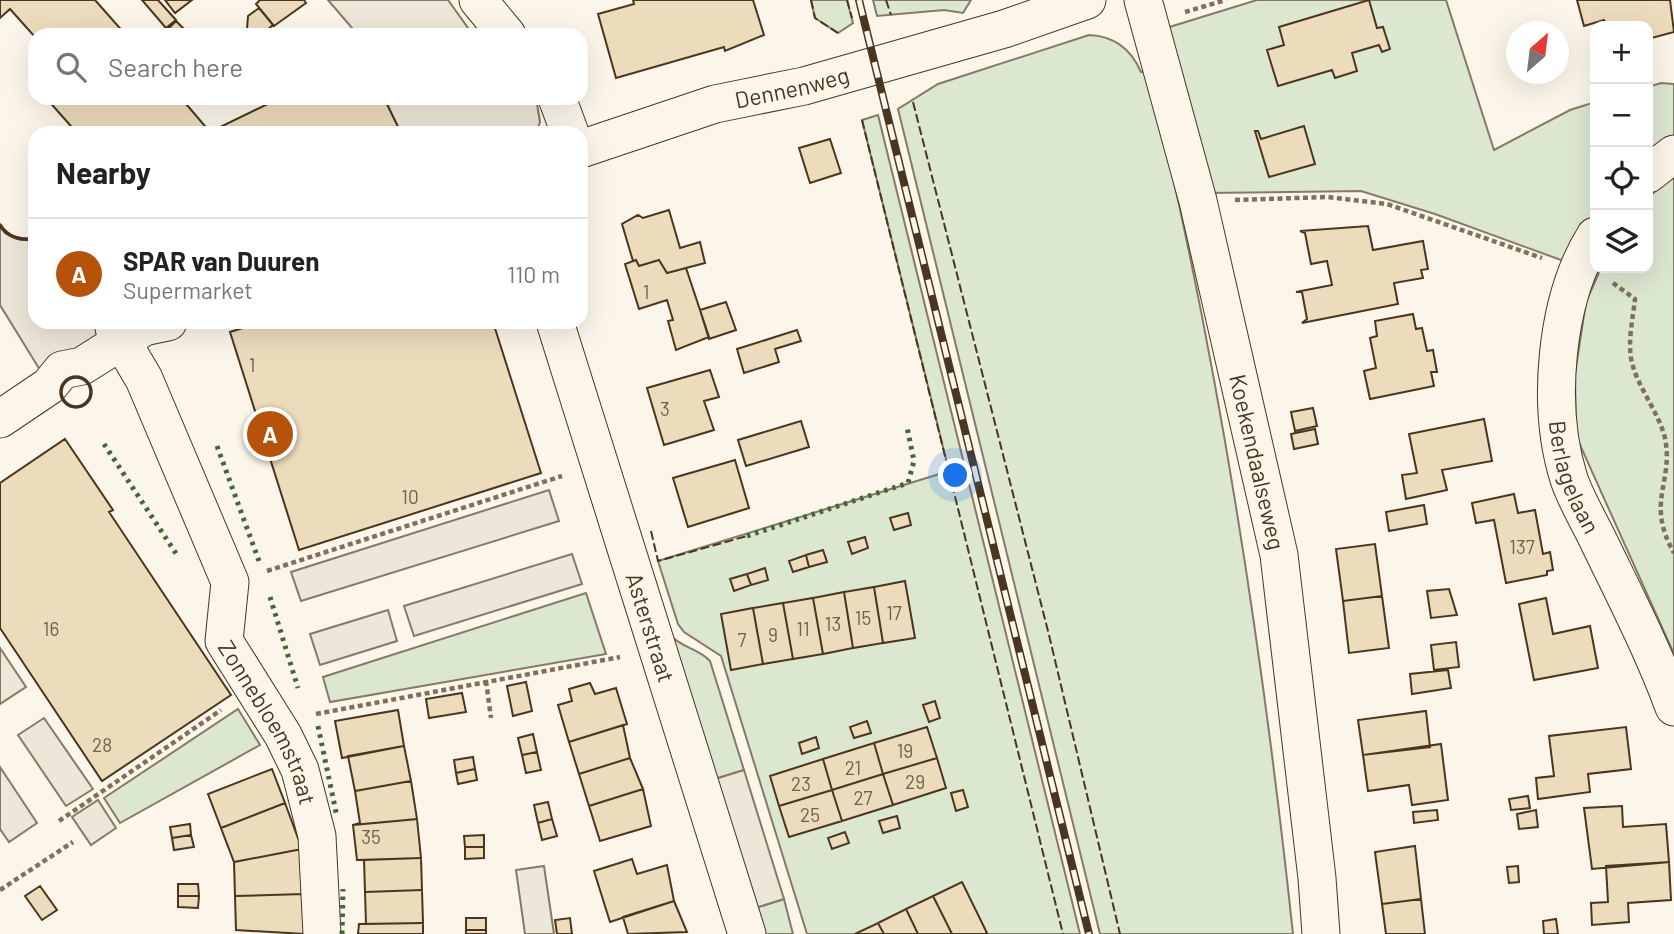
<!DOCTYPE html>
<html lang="en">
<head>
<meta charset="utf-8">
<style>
  :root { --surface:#fff; --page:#f6f6f6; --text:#222; --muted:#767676; --line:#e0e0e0; --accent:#b45309 }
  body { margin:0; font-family:Barlow,sans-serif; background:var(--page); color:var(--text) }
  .controls { position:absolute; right:21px; top:21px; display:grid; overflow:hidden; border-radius:14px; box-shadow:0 7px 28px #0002 }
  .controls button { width:63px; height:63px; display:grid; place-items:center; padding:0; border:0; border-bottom:2px solid var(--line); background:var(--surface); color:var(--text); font:35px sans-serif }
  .compass { position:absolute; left:1506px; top:21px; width:63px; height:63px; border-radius:50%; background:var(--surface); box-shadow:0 7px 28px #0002; rotate:28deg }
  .you { position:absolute; left:956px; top:476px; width:24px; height:24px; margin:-18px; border:5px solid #fff; border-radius:50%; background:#1a73e8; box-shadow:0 0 0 10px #1a73e833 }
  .badge { display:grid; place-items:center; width:46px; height:46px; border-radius:50%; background:var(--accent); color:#fff; font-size:23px; font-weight:700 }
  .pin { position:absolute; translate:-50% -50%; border:4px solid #fff; box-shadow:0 2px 7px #0006 }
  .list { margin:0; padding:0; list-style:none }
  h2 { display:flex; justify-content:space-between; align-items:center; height:91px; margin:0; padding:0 28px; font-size:30px }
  h2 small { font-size:23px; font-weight:400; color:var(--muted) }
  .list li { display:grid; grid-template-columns:46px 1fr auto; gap:21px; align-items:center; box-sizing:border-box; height:112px; padding:0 28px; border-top:2px solid var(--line) }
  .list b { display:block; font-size:26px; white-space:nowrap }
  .list p { margin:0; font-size:23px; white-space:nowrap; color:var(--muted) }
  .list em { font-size:23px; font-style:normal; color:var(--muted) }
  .icon { flex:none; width:38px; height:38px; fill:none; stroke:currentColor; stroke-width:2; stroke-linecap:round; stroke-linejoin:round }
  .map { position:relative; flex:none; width:1674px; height:934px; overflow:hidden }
  .search { position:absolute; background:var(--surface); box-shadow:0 7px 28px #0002; left:28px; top:28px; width:560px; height:77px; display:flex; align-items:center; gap:18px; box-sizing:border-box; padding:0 24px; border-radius:21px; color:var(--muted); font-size:26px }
  .panel { position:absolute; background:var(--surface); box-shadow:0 7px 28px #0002; left:28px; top:126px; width:560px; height:203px; border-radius:21px }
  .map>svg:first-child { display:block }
  .green { fill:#dce7d0; stroke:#887966; stroke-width:2 }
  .parking { fill:#ede7d9; stroke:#887966; stroke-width:2 }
  .building { fill:#ecdcbc; stroke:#4a3520; stroke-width:2 }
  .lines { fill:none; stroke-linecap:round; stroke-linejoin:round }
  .street-casing { stroke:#4a3520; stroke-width:39 }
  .path { stroke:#7f6f5c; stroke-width:4.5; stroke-dasharray:5 3.5; stroke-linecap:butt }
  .street { stroke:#fbf6e9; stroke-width:37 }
  .rail-casing { stroke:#4a3520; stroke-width:8 }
  .rail { stroke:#fbf6e9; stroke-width:5; stroke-dasharray:16; stroke-linecap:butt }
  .hedge { stroke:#436837; stroke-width:5; stroke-dasharray:3.5 5; stroke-linecap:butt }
  .fence { stroke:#4a3520; stroke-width:2; stroke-dasharray:9 3.5; stroke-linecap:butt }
  .wall { stroke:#4a3520; stroke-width:3.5 }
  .labels { text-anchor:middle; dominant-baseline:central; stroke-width:5; stroke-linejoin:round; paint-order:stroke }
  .number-label { font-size:19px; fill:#725f47 }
  .street-label { font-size:23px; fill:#4a3520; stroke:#fbf6e9 }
</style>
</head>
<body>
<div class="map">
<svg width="1674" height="934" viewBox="0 0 1674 934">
  <rect width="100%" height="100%" fill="#fbf6e9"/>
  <!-- green -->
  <path class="green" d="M811,0H847L853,23L838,33L815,18Z
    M873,0H971L963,13L944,10L877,16Z
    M1257,0H1446L1494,150L1570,110L1595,102V219L1572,264L1435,214L1361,191L1206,193L1163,29Z
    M1089,35C1115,36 1131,49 1141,72L1148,71C1218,354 1262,644 1293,934H1100L898,109L938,84Z
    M1661,83L1674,84V143L1648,159V87Z
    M878,115L1080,934H807L721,656L684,632L678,624L658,561L949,471L862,120Z
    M1674,174V654L1576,436L1575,374L1586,302L1601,268H1648V198Z
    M586,593L606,654L330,702L323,677Z
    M669,634C681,648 698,648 710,661L744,770L712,780Z
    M238,709L260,745L120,823L104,798Z
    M784,899L793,934H760L752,909Z"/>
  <!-- parking -->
  <path class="parking" d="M328,0H448L473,35H358Z
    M384,98H536L540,122L536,133H401Z
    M0,225L5,233L21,240L35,239V322H125L40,370L0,305Z
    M549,490L559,521L301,601L291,572Z
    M572,554L582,584L414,636L404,606Z
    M388,610L397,641L320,665L310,634Z
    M0,648L26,687L0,704Z
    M44,718L93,789L66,806L18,735Z
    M0,767L37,823L9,842L0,829Z
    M744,770L784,899L752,909L712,780Z
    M98,800L116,828L91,845L72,817Z
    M544,866L554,934H525L516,870Z"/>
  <!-- building -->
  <path class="building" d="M0,0H95L126,35L35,37L10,9L0,18Z
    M142,0H158L176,20L166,28Z
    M165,0H192L175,13Z
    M260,0H304L306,3L274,26L256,4Z
    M633,0H753L764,35L725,51L724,47L616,78L598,14L634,4Z
    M1369,0L1377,28L1383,27L1390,49L1382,52L1379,45L1352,53L1357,71L1335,78L1332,70L1278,86L1267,50L1284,45L1279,27Z
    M1577,0H1670L1674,32L1648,39V26H1606L1604,20L1584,26Z
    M259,8L273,25L261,35H252L247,29L248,16Z
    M176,21L185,30L179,35H175L169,28Z
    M46,98H181L210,132L280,98H384L401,133H77Z
    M1304,126L1315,164L1269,177L1255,131H1258L1261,139Z
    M830,139L841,173L810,183L799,148Z
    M669,210L680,248L700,242L705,263L667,273L659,260L639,266L636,260L633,261L622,224L638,215L643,218Z
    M1368,226L1373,250L1423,241L1428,269L1421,270L1423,278L1394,283L1398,304L1302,323L1307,319L1302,292H1296L1332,285L1327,261L1311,264L1305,233L1300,231Z
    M636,260L639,266L659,260L667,273L686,268L709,337L676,350L668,321L673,320L667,300L639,309L625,264Z
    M726,302L736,330L709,339L700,310Z
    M1413,314L1416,329L1422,328L1427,351L1433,350L1437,372H1431L1434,386L1370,399L1364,371L1376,368L1370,338L1377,336L1375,321Z
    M262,322H493L541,473L299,550L230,332Z
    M797,330L801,341L775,349L779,362L744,373L737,349Z
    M710,370L719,397L704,401L714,430L664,445L647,388Z
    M1313,408L1317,426L1295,431L1291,412Z
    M1484,419L1492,461L1442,470L1447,490L1406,499L1402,475L1417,473L1409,434Z
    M801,421L809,447L746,466L738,440Z
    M1315,429L1318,444L1294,449L1291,434Z
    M65,439L113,510L109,512L231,695L102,781L0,628V483Z
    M735,460L749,508L688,527L673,478Z
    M1514,494L1518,513L1535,510L1543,554L1550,552L1553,570L1547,571V575L1506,583L1494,520L1476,523L1472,503Z
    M1424,505L1427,524L1389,531L1386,512Z
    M908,513L911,525L894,530L890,518Z
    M865,537L868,548L852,554L848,542Z
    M1375,544L1382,596L1343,601L1336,549Z
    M823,550L827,562L809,567L806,555Z
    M806,555L809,567L793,572L789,561Z
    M765,568L768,580L751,585L747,574Z
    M747,574L751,585L734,591L730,579Z
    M905,581L915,638L883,643L874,587Z
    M874,587L883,643L853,648L844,592Z
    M1449,589L1457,615L1431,618L1427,591Z
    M844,592L853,648L823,654L813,598Z
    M1382,596L1389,648L1349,653L1343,601Z
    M813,598L823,654L793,659L783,603Z
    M1546,598L1553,634L1590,626L1598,668L1534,680L1519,604Z
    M783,603L793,659L763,664L753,608Z
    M753,608L763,664L731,670L721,614Z
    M1456,642L1459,667L1434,670L1431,645Z
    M1448,670L1451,688L1412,694L1410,674Z
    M526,682L532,711L513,716L507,686Z
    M590,683L595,694L616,688L627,724L569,742L558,705L572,701L569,689Z
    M462,693L466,712L429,718L426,699Z
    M935,701L940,718L929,722L923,705Z
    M398,710L404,746L342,758L335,721Z
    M1426,711L1430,747L1363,755L1358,720Z
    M867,721L871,733L854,738L850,727Z
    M623,725L630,758L579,774L569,742Z
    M927,727L937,758L883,774L874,743Z
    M1626,727L1631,769L1588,774L1590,792L1538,799L1536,778L1554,776L1549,736Z
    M533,734L537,752L522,755L518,738Z
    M816,737L819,748L802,754L799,743Z
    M874,743L883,774L832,790L823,759Z
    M1441,744L1448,800L1412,805L1409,785L1368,791L1363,755Z
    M404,746L411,781L355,791L348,756Z
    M537,752L541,770L526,773L522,755Z
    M473,757L475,769L456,773L454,760Z
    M630,758L643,789L589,806L579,774Z
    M937,758L946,788L893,805L883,774Z
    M823,759L832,790L779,806L770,776Z
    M272,769L285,803L221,828L208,794Z
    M475,769L477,780L458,784L456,773Z
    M883,774L893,805L842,821L832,790Z
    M411,781L417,819L353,825L360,823L355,791Z
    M643,789L651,826L600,841L589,806Z
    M832,790L842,821L789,837L779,806Z
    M963,790L968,807L956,811L951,793Z
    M1528,796L1530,808L1511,810L1509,799Z
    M548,802L552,819L538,823L534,805Z
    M285,803L302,849L234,862L221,828Z
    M1622,806L1623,827L1666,824L1669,862L1592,869L1584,808Z
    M1437,810L1438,820L1414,823L1413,812Z
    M1536,810L1538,827L1519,829L1517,814Z
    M897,816L900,828L883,833L879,821Z
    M417,819L421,858L357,860L353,825Z
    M552,819L557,836L542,840L538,823Z
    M190,824L191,835L172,838L170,827Z
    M845,832L849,843L832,849L828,838Z
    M191,835L194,847L174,850L172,838Z
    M484,835V847H465L464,836Z
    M1415,846L1421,899L1382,904L1375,852Z
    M465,847H484V858L465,859Z
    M302,849L303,894L235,896L234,862Z
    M421,858L422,890L365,892L364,860Z
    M632,859L637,874L667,865L674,901L610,922L594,871Z
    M1669,862L1671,900L1628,903L1629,922L1592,925L1591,903L1608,902L1606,866Z
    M1518,866L1519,882L1509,883L1507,867Z
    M962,882L987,933L985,934H952L933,896Z
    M178,884H198L199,896H178Z
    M40,886L57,910L42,920L25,896Z
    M422,890L423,923L366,924L365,892Z
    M303,894L305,934L236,930L235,896Z
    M178,896H199L198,908L178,907Z
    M933,896L952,934H918L906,909Z
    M1421,899L1425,934H1386L1382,904Z
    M674,901L687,932L628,934L623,917Z
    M906,909L918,934H884L878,923Z
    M466,918H486V930H466Z
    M570,918L572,934H557L555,920Z
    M1556,919L1558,934H1544L1543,921Z
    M423,923V934H358L359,924Z
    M878,923L884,934H855Z
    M466,930H486V934H466Z"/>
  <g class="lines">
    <!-- street casing -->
    <g class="street-casing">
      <g id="street">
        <path d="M478,0L507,35"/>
        <path id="s1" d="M1143,0L1198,201L1279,555L1317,878L1321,934"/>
        <path d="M557,98L570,133"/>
        <path id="s2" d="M581,149L715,104L804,86L1004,29L1087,0"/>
        <path d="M1648,174L1674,154"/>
        <path id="s3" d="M1595,236C1555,300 1546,407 1569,479C1576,500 1589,521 1599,542C1625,596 1653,650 1674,707"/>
        <path id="s4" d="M555,322L747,934"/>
        <path id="s5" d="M114,328L144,379L230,582L224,641L283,735L300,770L317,836L322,934"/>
        <path d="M0,419L49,386L62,370L82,366L144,327L168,322"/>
      </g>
    </g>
    <!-- path -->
    <path class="path" d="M1185,12L1226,0
      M1235,200L1328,197L1387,204L1542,258
      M1613,283L1635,299C1633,317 1628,340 1631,358C1636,386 1658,410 1665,438C1674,483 1645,502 1674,553
      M267,571L562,476
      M486,681L491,718
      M316,714L620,657
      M59,821L221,710
      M0,890L73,842"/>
    <!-- street -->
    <use href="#street" class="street"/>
    <!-- rail casing -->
    <g class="rail-casing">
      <path id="rail" d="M859,0L1089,934"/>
    </g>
    <!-- rail -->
    <use href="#rail" class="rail"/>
    <!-- hedge -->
    <path class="hedge" d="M104,444L177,555
      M217,446L259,561
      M747,536L908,483L914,461L907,427
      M270,597L298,688
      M318,726L337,817
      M342,934L343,889"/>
    <!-- fence -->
    <path class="fence" d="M811,0L815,18L838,33
      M847,0L852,18
      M886,0L891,15
      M913,102L1049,635L1120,934
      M862,120L1063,934
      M651,531L658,561L747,536"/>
    <!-- wall -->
    <path class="wall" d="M0,225C8,238 20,240 35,239
      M61 392a15 15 0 1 1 30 0a15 15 0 1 1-30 0Z"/>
  </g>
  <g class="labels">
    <!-- number labels -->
    <g class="number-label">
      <text x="646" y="291">1</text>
      <text x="252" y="364">1</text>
      <text x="665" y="408">3</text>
      <text x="410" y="496">10</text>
      <text x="1522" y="546">137</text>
      <text x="894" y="612">17</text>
      <text x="863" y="617">15</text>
      <text x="833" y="623">13</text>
      <text x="51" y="628">16</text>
      <text x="803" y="628">11</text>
      <text x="773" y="634">9</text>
      <text x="742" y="639">7</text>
      <text x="102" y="744">28</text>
      <text x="905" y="750">19</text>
      <text x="853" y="767">21</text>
      <text x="915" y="781">29</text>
      <text x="801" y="783">23</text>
      <text x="863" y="797">27</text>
      <text x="810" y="814">25</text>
      <text x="371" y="836">35</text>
    </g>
    <!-- street labels -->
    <g class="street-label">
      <text stroke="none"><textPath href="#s2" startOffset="220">Dennenweg</textPath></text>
      <text stroke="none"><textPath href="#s1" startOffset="476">Koekendaalseweg</textPath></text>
      <text stroke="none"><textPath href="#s3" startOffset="250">Berlagelaan</textPath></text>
      <text stroke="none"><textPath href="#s4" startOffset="320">Asterstraat</textPath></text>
      <text stroke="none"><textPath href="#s5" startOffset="432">Zonnebloemstraat</textPath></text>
    </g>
  </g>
</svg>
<div class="controls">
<button>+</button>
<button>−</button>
<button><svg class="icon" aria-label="locate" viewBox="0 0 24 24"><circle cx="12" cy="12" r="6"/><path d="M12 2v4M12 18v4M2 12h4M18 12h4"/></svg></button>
<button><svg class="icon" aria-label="layers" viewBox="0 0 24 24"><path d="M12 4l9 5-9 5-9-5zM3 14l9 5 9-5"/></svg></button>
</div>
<svg class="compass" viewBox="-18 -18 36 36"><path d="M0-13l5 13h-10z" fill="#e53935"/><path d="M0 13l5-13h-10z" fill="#767676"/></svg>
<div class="you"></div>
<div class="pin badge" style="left:270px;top:434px">A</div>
<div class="search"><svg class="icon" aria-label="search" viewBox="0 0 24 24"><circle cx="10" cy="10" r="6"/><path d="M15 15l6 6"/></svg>Search here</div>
<section class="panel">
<h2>Nearby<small></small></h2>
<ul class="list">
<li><span class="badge">A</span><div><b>SPAR van Duuren</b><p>Supermarket</p></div><em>110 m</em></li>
</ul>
</section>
</div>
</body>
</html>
